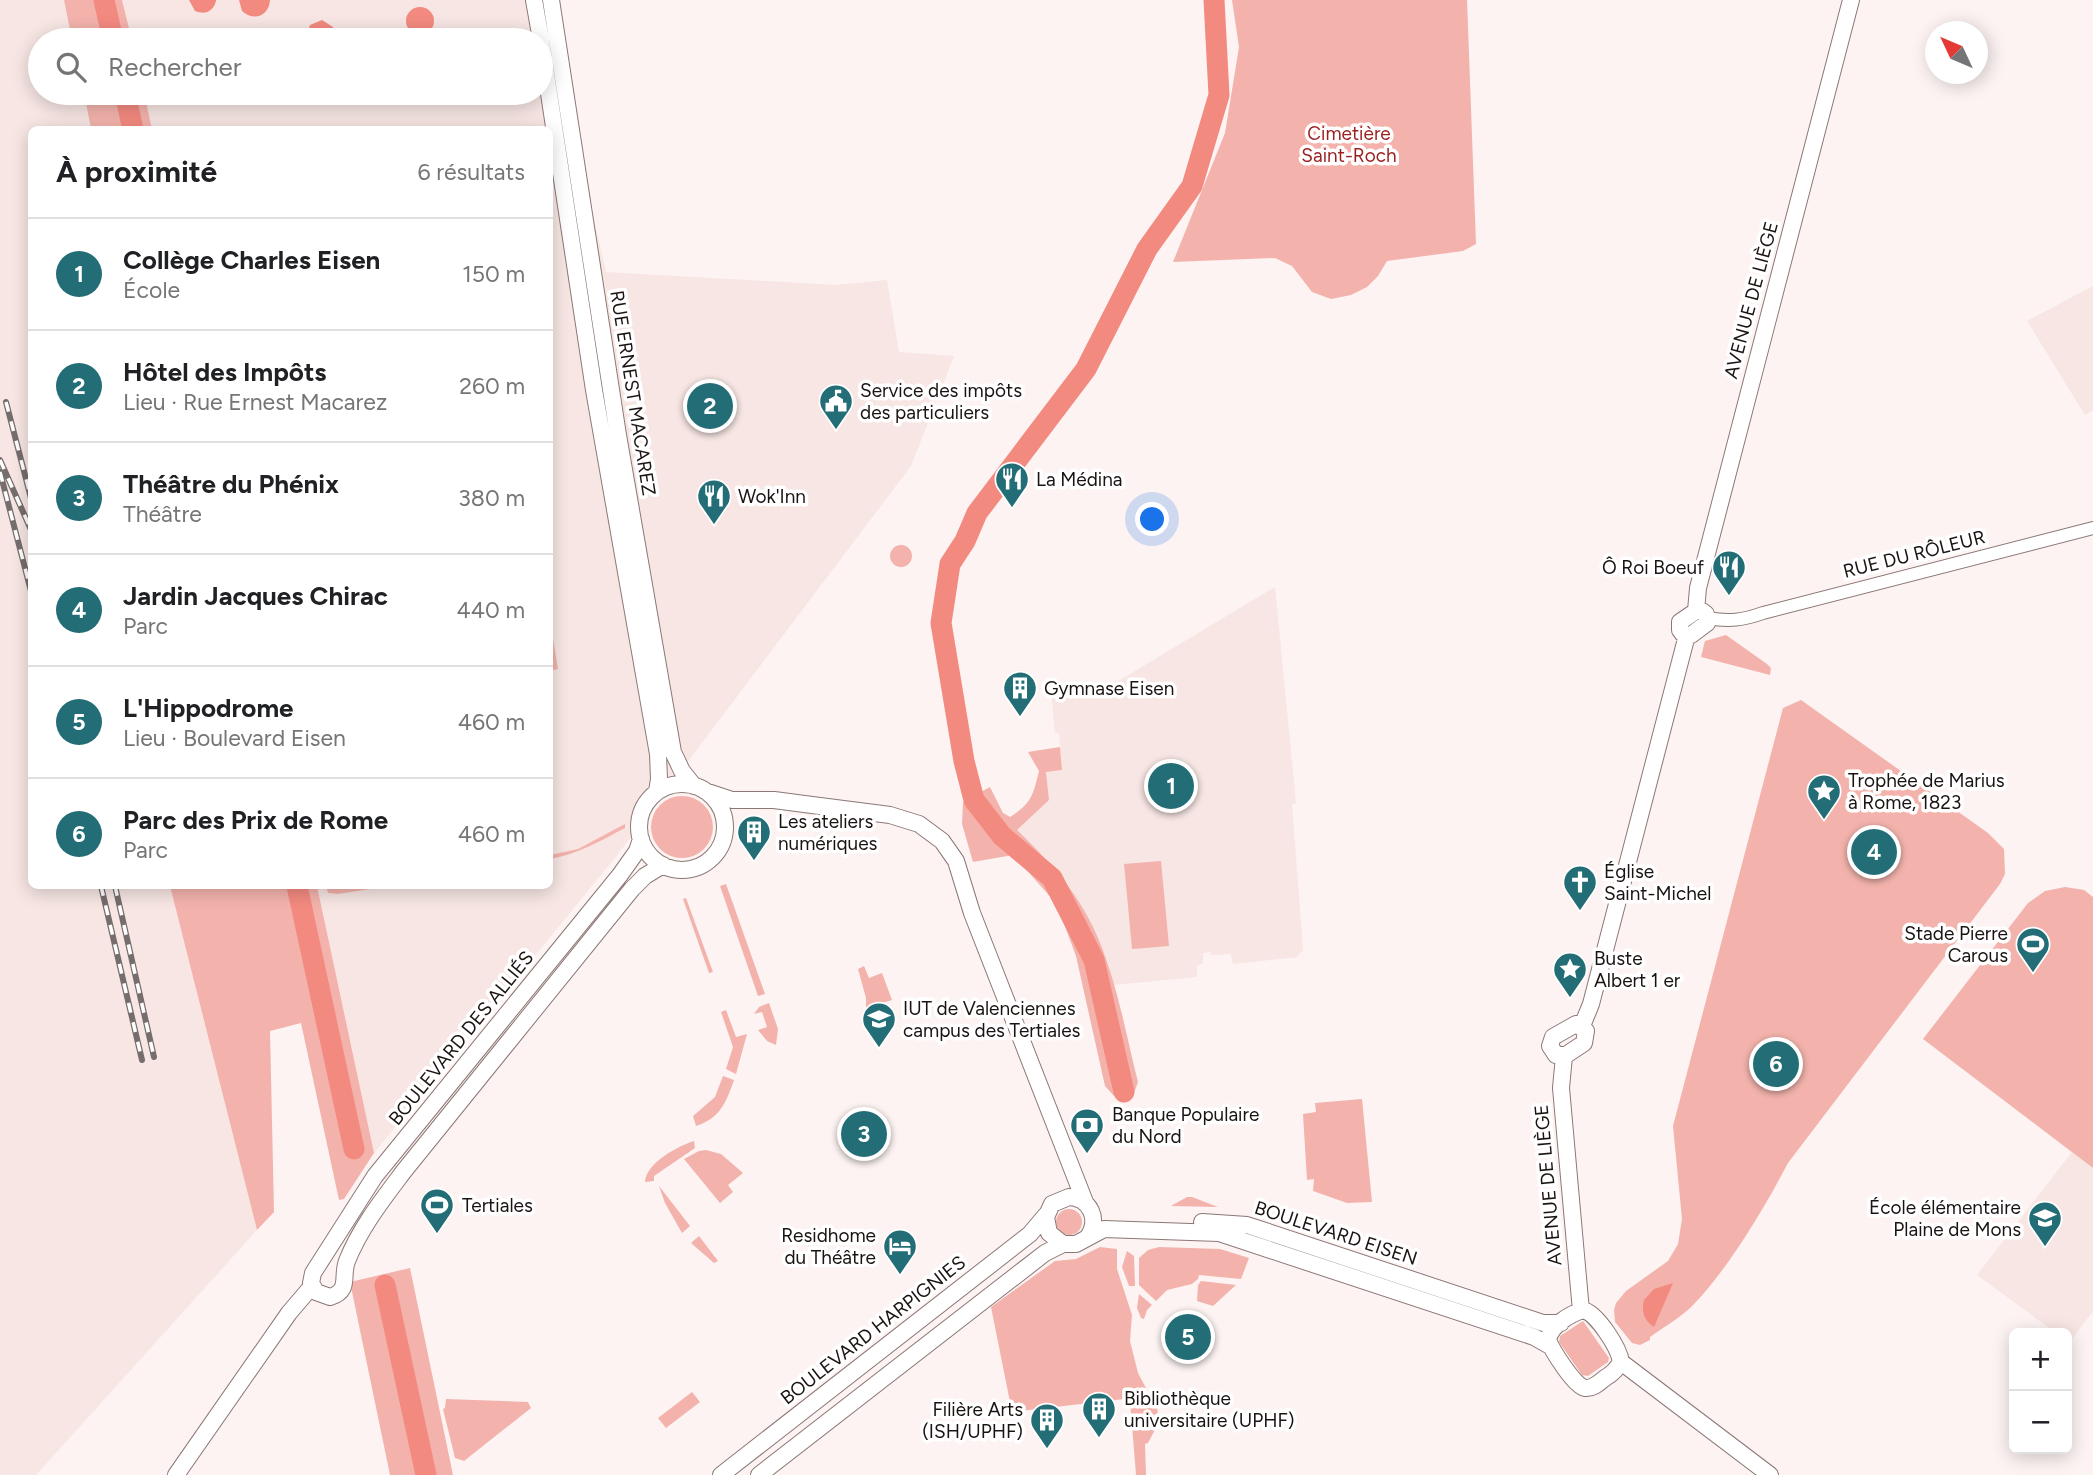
<!DOCTYPE html>
<html lang="fr">
<head>
<meta charset="utf-8">
<style>
  :root { --surface:#fff; --page:#f2f2f2; --text:#202124; --muted:#757577; --line:#e0e0e0; --accent:#236d76 }
  body { margin:0; font-family:Figtree,sans-serif; background:var(--page); color:var(--text) }
  .controls { position:absolute; right:21px; bottom:21px; display:grid; overflow:hidden; border-radius:10px; box-shadow:0 4px 18px #0003 }
  .controls button { width:63px; height:63px; display:grid; place-items:center; padding:0; border:0; border-bottom:2px solid var(--line); background:var(--surface); color:var(--text); font:35px sans-serif }
  .compass { position:absolute; left:1925px; top:21px; width:63px; height:63px; border-radius:50%; background:var(--surface); box-shadow:0 4px 18px #0003; rotate:314deg }
  .you { position:absolute; left:1153px; top:520px; width:24px; height:24px; margin:-18px; border:5px solid #fff; border-radius:50%; background:#1a73e8; box-shadow:0 0 0 10px #1a73e833 }
  .badge { display:grid; place-items:center; width:46px; height:46px; border-radius:50%; background:var(--accent); color:#fff; font-size:23px; font-weight:700 }
  .pin { position:absolute; translate:-50% -50%; border:4px solid #fff; box-shadow:0 2px 7px #0006 }
  .list { margin:0; padding:0; list-style:none }
  h2 { display:flex; justify-content:space-between; align-items:center; height:91px; margin:0; padding:0 28px; font-size:30px }
  h2 small { font-size:23px; font-weight:400; color:var(--muted) }
  .list li { display:grid; grid-template-columns:46px 1fr auto; gap:21px; align-items:center; box-sizing:border-box; height:112px; padding:0 28px; border-top:2px solid var(--line) }
  .list b { display:block; font-size:26px; white-space:nowrap }
  .list p { margin:0; font-size:23px; white-space:nowrap; color:var(--muted) }
  .list em { font-size:23px; font-style:normal; color:var(--muted) }
  .icon { flex:none; width:38px; height:38px; fill:none; stroke:currentColor; stroke-width:2; stroke-linecap:round; stroke-linejoin:round }
  .map { position:relative; flex:none; width:2093px; height:1475px; overflow:hidden }
  .search { position:absolute; background:var(--surface); box-shadow:0 4px 18px #0003; left:28px; top:28px; width:525px; height:77px; display:flex; align-items:center; gap:18px; box-sizing:border-box; padding:0 24px; border-radius:38px; color:var(--muted); font-size:26px }
  .panel { position:absolute; background:var(--surface); box-shadow:0 4px 18px #0003; left:28px; top:126px; width:525px; height:763px; border-radius:10px }
  .map>svg:first-child { display:block }
  .built { fill:#f7e6e3 }
  .green { fill:#f3b3ac }
  .water { fill:#f38a80 }
  .lines { fill:none; stroke-linecap:round; stroke-linejoin:round }
  .river { stroke:#f38a80; stroke-width:21 }
  .minor-casing { stroke:#8b7875; stroke-width:14 }
  .major-casing { stroke:#8b7875; stroke-width:18 }
  .minor { stroke:#fff; stroke-width:12 }
  .major { stroke:#fff; stroke-width:16 }
  .rail-casing { stroke:#766e6d; stroke-width:6 }
  .rail { stroke:#fff; stroke-width:3.5; stroke-dasharray:10; stroke-linecap:butt }
  .labels { text-anchor:middle; dominant-baseline:central; stroke-width:7; stroke-linejoin:round; paint-order:stroke }
  .park-label { font-size:19px; fill:#9b1f1f; stroke:#fff }
  .street-label { font-size:19px; fill:#1a1312; stroke:#fff }
  .poi-label { font-size:19px; fill:#1a1312; stroke:#fff; text-anchor:start }
</style>
</head>
<body>
<div class="map">
<svg width="2093" height="1475" viewBox="0 0 2093 1475">
  <rect width="100%" height="100%" fill="#fcf3f2"/>
  <!-- built -->
  <path class="built" d="M0,0H64L72,40H40V93H84L91,129L32,130V886H170L257,1230L36,1475H0Z
    M122,0H557L583,172L606,272L835,285L887,280L899,352L954,356L911,466L618,854L374,1153L317,886H550V130L152,129L144,93H541V40H132Z
    M2093,286V410L2085,415L2027,321Z
    M1275,587L1296,803L1292,804L1303,950L1297,957L1233,964L1231,954L1211,955V952L1203,953V964L1197,965V977L1113,985L1108,963L1085,912L1054,868L1017,830L1049,800L1046,772L1062,770L1059,733H1055L1051,690L1115,683Z
    M2072,1152L2093,1168V1311L2069,1343L2067,1341V1333H2056L1977,1275Z"/>
  <!-- green -->
  <path class="green" d="M64,0H122L132,40H72Z
    M1232,0H1467L1476,244L1463,251L1387,261L1378,276L1367,287L1351,295L1331,299L1312,292L1292,266L1275,258L1173,262L1225,133L1239,47Z
    M84,93H144L152,129H91Z
    M890 556a11 11 0 1 1 22 0a11 11 0 1 1-22 0Z
    M550,621L558,669L550,671Z
    M1726,635L1767,664L1771,668L1770,675L1701,657L1705,641Z
    M1801,700L1988,833L2004,849L2005,874L2000,884L1788,1163C1765,1207 1728,1269 1694,1304C1682,1317 1665,1326 1650,1337V1340L1640,1345L1632,1343L1615,1322L1614,1310L1616,1303L1626,1291L1668,1261L1678,1244L1682,1219L1673,1126L1783,708Z
    M1060,747L1062,770L1046,772L1049,800L1017,830C1047,859 1075,889 1093,927C1116,975 1125,1031 1138,1082L1134,1093L1114,1096L1105,1086L1076,956L1063,921L1055,902L1013,855L973,862L962,824L963,802L990,787L1003,813L1010,817C1032,803 1033,795 1039,771L1028,752Z
    M651 827a31 31 0 1 1 62 0a31 31 0 1 1-62 0Z
    M625,824V828C600,841 578,854 550,859V855L578,849Z
    M1161,861L1169,946L1132,949L1124,864Z
    M726,884L765,994L758,996L720,886Z
    M170,886H317L374,1153L344,1199L339,1200L301,1023L270,1031L274,1212L257,1230Z
    M326,886H389L338,894L328,893Z
    M2065,887L2084,890L2093,897V1168L1923,1039L2028,903L2045,891Z
    M686,898L713,972L709,973L683,899Z
    M864,966L869,978L882,973L892,1000L866,1008V998L858,969Z
    M769,1003L778,1029L776,1045L767,1041L758,1030L767,1027L762,1012L754,1014L759,1007Z
    M726,1010L736,1037L747,1034L736,1074L726,1069L733,1047L721,1012Z
    M723,1076L734,1080C726,1103 720,1118 696,1126L693,1116L715,1097Z
    M1362,1099L1372,1202L1347,1203L1313,1191L1314,1179L1307,1180L1303,1114L1316,1112L1315,1103Z
    M694,1141L695,1148L654,1176V1181L645,1182C646,1163 678,1146 694,1141Z
    M706,1150L721,1154L743,1173L728,1185L733,1192L720,1203L684,1159L699,1151Z
    M659,1186L690,1226L682,1233L665,1203Z
    M1187,1197H1192L1218,1207L1171,1206Z
    M1056 1222a13 13 0 1 1 26 0a13 13 0 1 1-26 0Z
    M699,1236L718,1261L714,1263L691,1243Z
    M1100,1247L1117,1249V1269L1132,1315L1130,1341L1138,1373L1146,1388L1133,1391V1398L1012,1412L991,1307L1055,1261L1076,1259Z
    M1159,1247L1220,1249L1249,1258L1241,1279L1199,1275L1198,1279L1192,1284L1167,1290L1156,1301L1139,1285V1258L1148,1250Z
    M1127,1251L1134,1256L1135,1286H1129L1122,1267Z
    M410,1268L453,1475H390L350,1282Z
    M1201,1281L1236,1285L1213,1306L1197,1301L1198,1285Z
    M1139,1294L1152,1305L1147,1310L1144,1319L1141,1318L1137,1308Z
    M1583,1321L1609,1358L1608,1362L1588,1376L1582,1375L1559,1342L1560,1336Z
    M692,1392L700,1402L666,1428L658,1418Z
    M446,1399L528,1402L531,1408L464,1461L455,1458L443,1409L445,1408Z
    M1157,1399L1158,1424L1148,1443L1145,1444L1146,1475H1136L1130,1401Z"/>
  <!-- water -->
  <path class="water" d="M189,0H216V1C213,12 205,15 195,11Z
    M239,0H270C269,16 254,22 242,11Z
    M406 21a14 14 0 1 1 28 0a14 14 0 1 1-28 0Z
    M322,20L333,27V40H309L307,34L310,25Z
    M1673,1283L1654,1327C1644,1321 1641,1311 1644,1300L1654,1289Z"/>
  <g class="lines">
    <!-- river -->
    <path class="river" d="M104,0L113,40
      M125,93L133,130
      M297,886L354,1149
      M1124,1092L1094,960L1052,878L1002,836L974,800L964,761L941,623L950,564L965,541L977,513L1086,369L1147,249L1192,186L1219,95L1214,0
      M385,1285L426,1475"/>
    <!-- minor casing -->
    <g class="minor-casing">
      <path id="minor" d="M1708,618C1729,622 1743,620 1763,613L2093,528"/>
    </g>
    <!-- major casing -->
    <g class="major-casing">
      <path id="major" d="M534,0L541,40
        M551,0L618,435L673,752L682,771L694,786
        M541,41L594,390L658,754L659,779L657,792
        M1696,611L1698,588L1851,0
        M1696,611H1702L1706,614L1707,623L1691,635L1683,634L1680,630V622Z
        M639 827a43 43 0 1 1 86 0a43 43 0 1 1-86 0Z
        M705,791L732,800H774L812,805L890,815L919,824L942,841L956,861L972,913L1085,1202
        M641,839L637,851L620,875L375,1176L313,1273L311,1283L316,1292L330,1297C351,1291 341,1276 347,1261C360,1228 383,1199 404,1171L632,889L645,876L663,865
        M1576,1024L1586,1031L1584,1043L1566,1055H1556L1550,1046L1553,1037Z
        M1582,1026L1591,1004L1687,635
        M1564,1056L1561,1088L1581,1311
        M1202,1222L1247,1225L1543,1323H1561
        M1088,1237C1100,1219 1090,1198 1069,1197L1052,1204L1046,1217L1049,1233L1063,1244H1076L1104,1229L1219,1233L1534,1337L1550,1346
        M1583,1310C1597,1313 1619,1348 1621,1362C1617,1369 1612,1374 1605,1378C1600,1382 1593,1389 1585,1388C1575,1387 1552,1350 1548,1340C1550,1326 1570,1314 1583,1310Z
        M1621,1362L1770,1475
        M176,1475L289,1313L312,1286
        M721,1475L1030,1234L1046,1215
        M759,1475L1045,1253L1063,1244"/>
    </g>
    <!-- minor -->
    <use href="#minor" class="minor"/>
    <!-- major -->
    <use href="#major" class="major"/>
    <!-- rail casing -->
    <g class="rail-casing">
      <path id="rail" d="M6,402L32,502
        M0,460L32,532
        M0,472L32,595
        M101,886L142,1060
        M115,886L154,1057"/>
    </g>
    <!-- rail -->
    <use href="#rail" class="rail"/>
  </g>
  <!-- icons -->
  <defs>
    <g id="civic-pin" transform="scale(1.75)"><path d="M0 17L-7.5 6A9.5 9.5 0 1 1 7.5 6Z" fill="#236d76" stroke="#fff"/><path d="M-.6-6.5H3V-4.5H.6V-3L4-1V1h2V6H-6V1h2V-1L-.6-3ZM-1.2 2.5V6h2.4V2.5Z" fill="#fff"/></g>
    <g id="restaurant-pin" transform="scale(1.75)"><path d="M0 17L-7.5 6A9.5 9.5 0 1 1 7.5 6Z" fill="#236d76" stroke="#fff"/><path d="M-5-6h1v4h1v-4h1v4h1v-4h1v5L-1.5 .5V6h-2V.5L-5-1ZM5-6V6H3V1.5H1.5Q1.5-4 5-6Z" fill="#fff"/></g>
    <g id="building-pin" transform="scale(1.75)"><path d="M0 17L-7.5 6A9.5 9.5 0 1 1 7.5 6Z" fill="#236d76" stroke="#fff"/><path d="M-4-6H4V6H1V3H-1V6H-4ZM-2.5-4.3h1.7v1.8h-1.7ZM.8-4.3h1.7v1.8H.8ZM-2.5-1h1.7V.8h-1.7ZM.8-1h1.7V.8H.8Z" fill="#fff"/></g>
    <g id="sight-pin" transform="scale(1.75)"><path d="M0 17L-7.5 6A9.5 9.5 0 1 1 7.5 6Z" fill="#236d76" stroke="#fff"/><path d="M0-6L1.8-2.2L6-1.7L2.9 1.2L3.7 5.4L0 3.3L-3.7 5.4L-2.9 1.2L-6-1.7L-1.8-2.2Z" fill="#fff"/></g>
    <g id="church-pin" transform="scale(1.75)"><path d="M0 17L-7.5 6A9.5 9.5 0 1 1 7.5 6Z" fill="#236d76" stroke="#fff"/><path d="M-1.2-6h2.4v3.5h3.3v2.4h-3.3V6h-2.4V-.1h-3.3v-2.4h3.3Z" fill="#fff"/></g>
    <g id="stadium-pin" transform="scale(1.75)"><path d="M0 17L-7.5 6A9.5 9.5 0 1 1 7.5 6Z" fill="#236d76" stroke="#fff"/><path d="M0-5a6.5 5 0 1 0 0 10a6.5 5 0 1 0 0-10ZM-3.5-1.8h7v3.6h-7Z" fill="#fff"/></g>
    <g id="university-pin" transform="scale(1.75)"><path d="M0 17L-7.5 6A9.5 9.5 0 1 1 7.5 6Z" fill="#236d76" stroke="#fff"/><path d="M0-5L7-2L0 1L-7-2ZM-4 1L0 2.5L4 1V4Q0 6-4 4Z" fill="#fff"/></g>
    <g id="bank-pin" transform="scale(1.75)"><path d="M0 17L-7.5 6A9.5 9.5 0 1 1 7.5 6Z" fill="#236d76" stroke="#fff"/><path d="M-6-4H6V4H-6ZM0-2.3a2.3 2.3 0 1 0 0 4.6a2.3 2.3 0 1 0 0-4.6Z" fill="#fff"/></g>
    <g id="school-pin" transform="scale(1.75)"><path d="M0 17L-7.5 6A9.5 9.5 0 1 1 7.5 6Z" fill="#236d76" stroke="#fff"/><path d="M0-5L7-2L0 1L-7-2ZM-4 1L0 2.5L4 1V4Q0 6-4 4Z" fill="#fff"/></g>
    <g id="hotel-pin" transform="scale(1.75)"><path d="M0 17L-7.5 6A9.5 9.5 0 1 1 7.5 6Z" fill="#236d76" stroke="#fff"/><path d="M-6-4.5h1.5V1H6V5H4.5V3h-9V5H-6ZM-4 0a1.8 1.8 0 1 1 3.6 0ZM.5 0V-2.5h3Q6-2.5 6 0Z" fill="#fff"/></g>
  </defs>
  <g fill-rule="evenodd">
    <use href="#civic-pin" x="836" y="401"/>
    <use href="#restaurant-pin" x="1012" y="479"/>
    <use href="#restaurant-pin" x="714" y="496"/>
    <use href="#restaurant-pin" x="1729" y="567"/>
    <use href="#building-pin" x="1020" y="688"/>
    <use href="#sight-pin" x="1824" y="791"/>
    <use href="#building-pin" x="754" y="832"/>
    <use href="#church-pin" x="1580" y="882"/>
    <use href="#stadium-pin" x="2033" y="944"/>
    <use href="#sight-pin" x="1570" y="969"/>
    <use href="#university-pin" x="879" y="1019"/>
    <use href="#bank-pin" x="1087" y="1125"/>
    <use href="#stadium-pin" x="437" y="1205"/>
    <use href="#school-pin" x="2045" y="1218"/>
    <use href="#hotel-pin" x="900" y="1246"/>
    <use href="#building-pin" x="1099" y="1409"/>
    <use href="#building-pin" x="1047" y="1420"/>
  </g>
  <g class="labels">
    <!-- park labels -->
    <g class="park-label">
      <text x="1349" y="133">Cimetière<tspan x="1349" dy="22">Saint-Roch</tspan></text>
    </g>
    <!-- street labels -->
    <g class="street-label">
      <text transform="translate(1751 300) rotate(-75)">AVENUE DE LIÈGE</text>
      <text transform="translate(633 393) rotate(81)">RUE ERNEST MACAREZ</text>
      <text transform="translate(1914 554) rotate(-14)">RUE DU RÔLEUR</text>
      <text transform="translate(461 1038) rotate(-51)">BOULEVARD DES ALLIÉS</text>
      <text transform="translate(1548 1185) rotate(-95)">AVENUE DE LIÈGE</text>
      <text transform="translate(1336 1233) rotate(18)">BOULEVARD EISEN</text>
      <text transform="translate(873 1330) rotate(-38)">BOULEVARD HARPIGNIES</text>
    </g>
    <!-- poi labels -->
    <g class="poi-label">
      <text x="860" y="390">Service des impôts<tspan x="860" dy="22">des particuliers</tspan></text>
      <text x="1036" y="479">La Médina</text>
      <text x="738" y="496">Wok'Inn</text>
      <text x="1704" y="567" text-anchor="end">Ô Roi Boeuf</text>
      <text x="1044" y="688">Gymnase Eisen</text>
      <text x="1848" y="780">Trophée de Marius<tspan x="1848" dy="22">à Rome, 1823</tspan></text>
      <text x="778" y="821">Les ateliers<tspan x="778" dy="22">numériques</tspan></text>
      <text x="1604" y="871">Église<tspan x="1604" dy="22">Saint-Michel</tspan></text>
      <text x="2008" y="933" text-anchor="end">Stade Pierre<tspan x="2008" dy="22">Carous</tspan></text>
      <text x="1594" y="958">Buste<tspan x="1594" dy="22">Albert 1 er</tspan></text>
      <text x="903" y="1008">IUT de Valenciennes<tspan x="903" dy="22">campus des Tertiales</tspan></text>
      <text x="1112" y="1114">Banque Populaire<tspan x="1112" dy="22">du Nord</tspan></text>
      <text x="462" y="1205">Tertiales</text>
      <text x="2021" y="1207" text-anchor="end">École élémentaire<tspan x="2021" dy="22">Plaine de Mons</tspan></text>
      <text x="876" y="1235" text-anchor="end">Residhome<tspan x="876" dy="22">du Théâtre</tspan></text>
      <text x="1124" y="1398">Bibliothèque<tspan x="1124" dy="22">universitaire (UPHF)</tspan></text>
      <text x="1023" y="1409" text-anchor="end">Filière Arts<tspan x="1023" dy="22">(ISH/UPHF)</tspan></text>
    </g>
  </g>
</svg>
<div class="controls">
<button>+</button>
<button>−</button>
</div>
<svg class="compass" viewBox="-18 -18 36 36"><path d="M0-13l5 13h-10z" fill="#e53935"/><path d="M0 13l5-13h-10z" fill="#757577"/></svg>
<div class="you"></div>
<div class="pin badge" style="left:1171px;top:786px">1</div>
<div class="pin badge" style="left:710px;top:406px">2</div>
<div class="pin badge" style="left:864px;top:1134px">3</div>
<div class="pin badge" style="left:1874px;top:852px">4</div>
<div class="pin badge" style="left:1188px;top:1337px">5</div>
<div class="pin badge" style="left:1776px;top:1064px">6</div>
<div class="search"><svg class="icon" aria-label="search" viewBox="0 0 24 24"><circle cx="10" cy="10" r="6"/><path d="M15 15l6 6"/></svg>Rechercher</div>
<section class="panel">
<h2>À proximité<small>6 résultats</small></h2>
<ul class="list">
<li><span class="badge">1</span><div><b>Collège Charles Eisen</b><p>École</p></div><em>150 m</em></li>
<li><span class="badge">2</span><div><b>Hôtel des Impôts</b><p>Lieu · Rue Ernest Macarez</p></div><em>260 m</em></li>
<li><span class="badge">3</span><div><b>Théâtre du Phénix</b><p>Théâtre</p></div><em>380 m</em></li>
<li><span class="badge">4</span><div><b>Jardin Jacques Chirac</b><p>Parc</p></div><em>440 m</em></li>
<li><span class="badge">5</span><div><b>L'Hippodrome</b><p>Lieu · Boulevard Eisen</p></div><em>460 m</em></li>
<li><span class="badge">6</span><div><b>Parc des Prix de Rome</b><p>Parc</p></div><em>460 m</em></li>
</ul>
</section>
</div>
</body>
</html>
